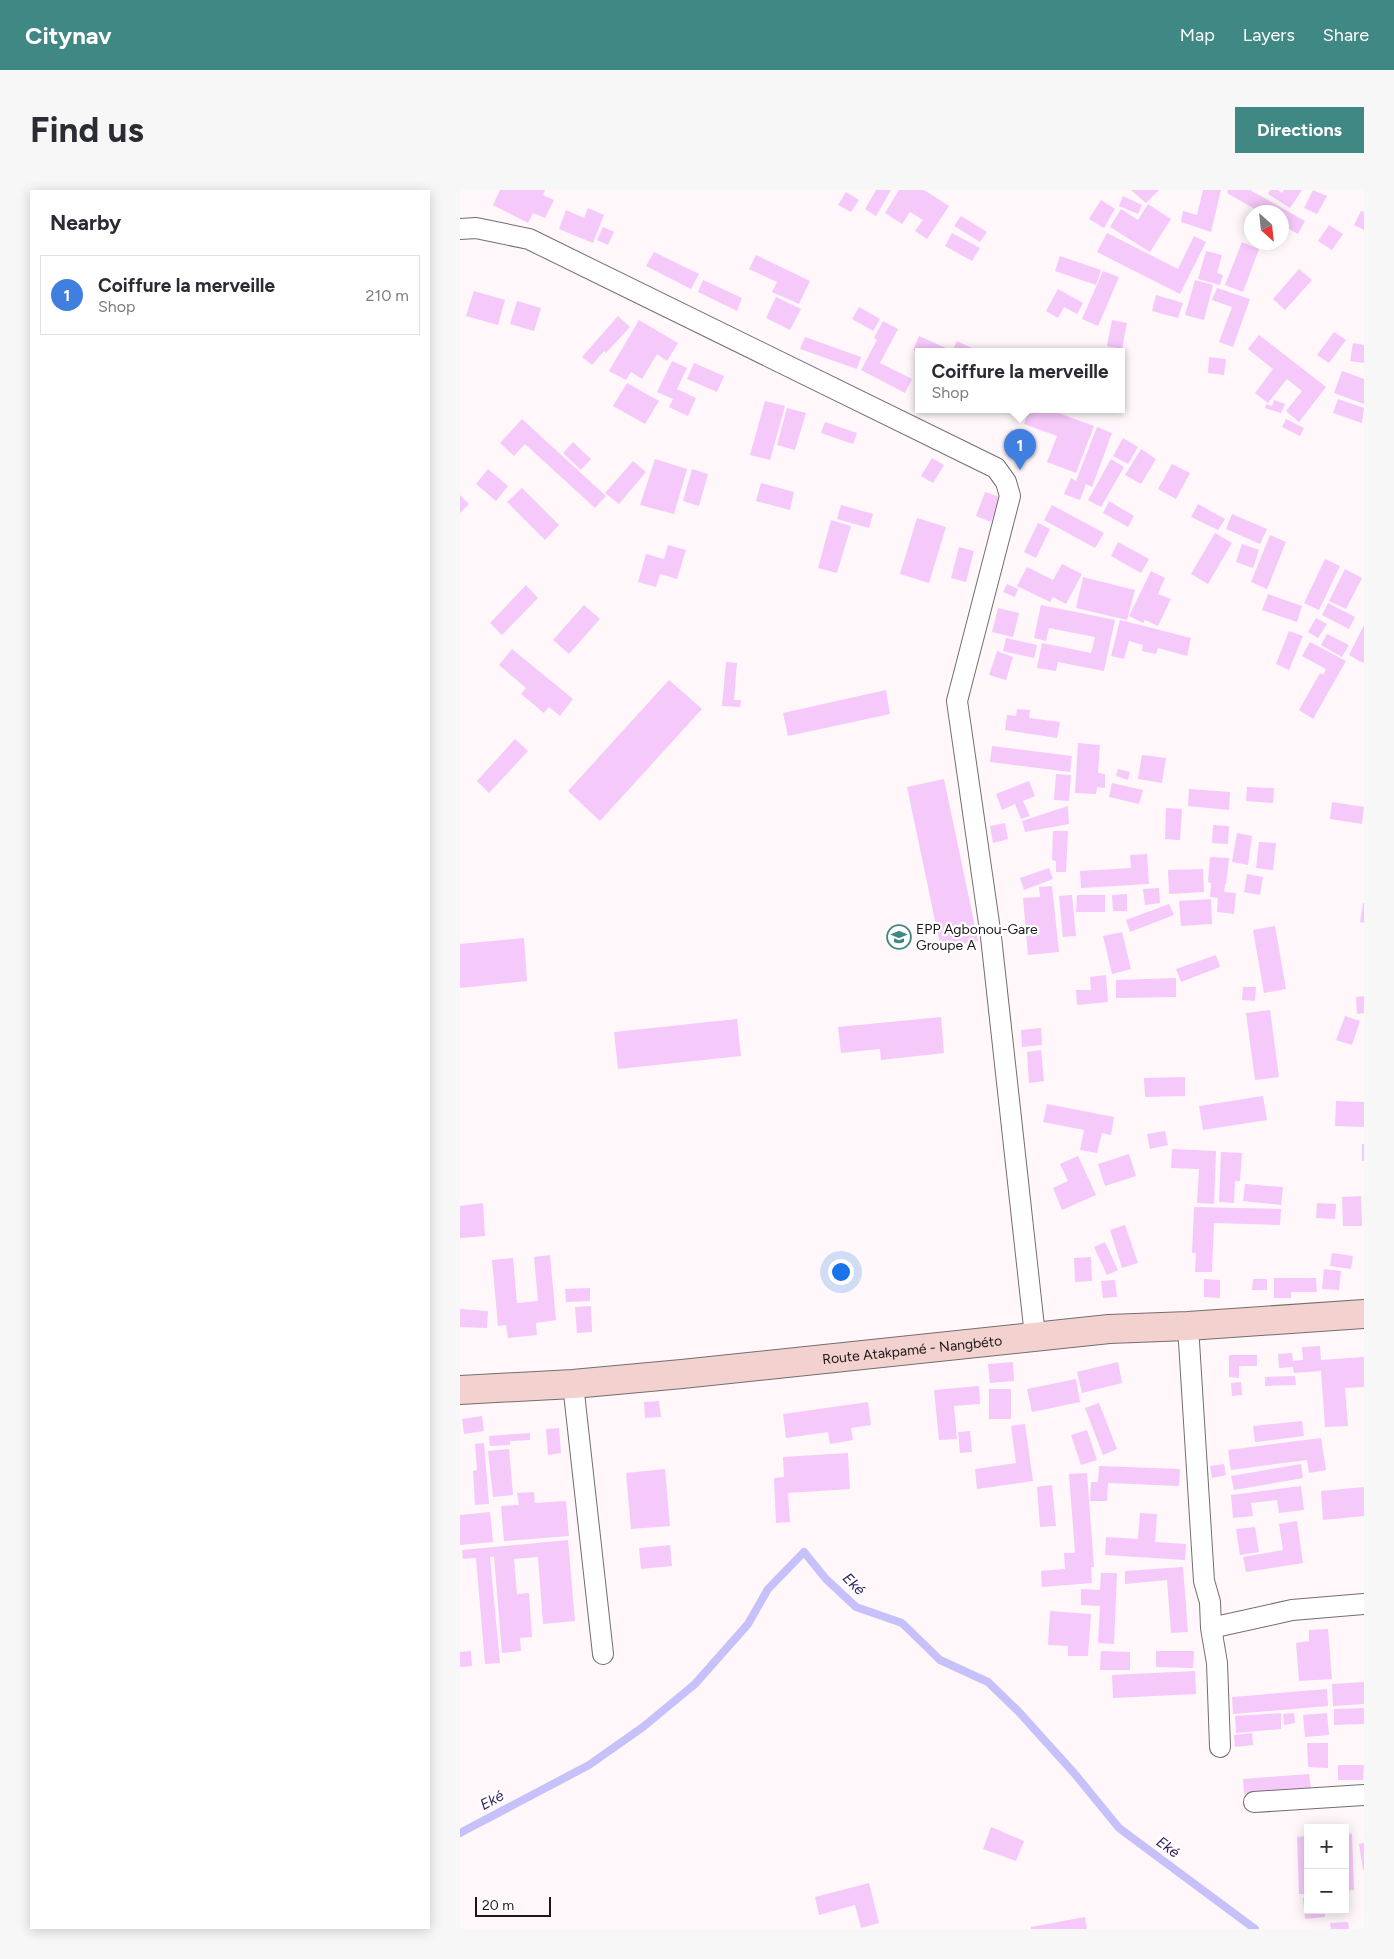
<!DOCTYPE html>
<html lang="en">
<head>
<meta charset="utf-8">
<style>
  :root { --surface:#fff; --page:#f7f7f7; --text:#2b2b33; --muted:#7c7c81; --line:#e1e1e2; --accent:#408884 }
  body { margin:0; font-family:Figtree,sans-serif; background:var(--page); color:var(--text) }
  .controls { position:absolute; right:15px; bottom:15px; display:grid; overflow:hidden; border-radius:0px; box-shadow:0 2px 12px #0003 }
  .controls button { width:45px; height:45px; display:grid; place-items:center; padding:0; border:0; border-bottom:1px solid var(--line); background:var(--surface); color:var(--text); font:25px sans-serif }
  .compass { position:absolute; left:784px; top:15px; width:45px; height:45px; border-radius:50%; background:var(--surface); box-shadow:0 2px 12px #0003; rotate:153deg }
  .scale { position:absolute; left:15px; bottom:12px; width:76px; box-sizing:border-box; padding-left:5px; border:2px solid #1a1718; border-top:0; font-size:14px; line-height:18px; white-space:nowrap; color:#1a1718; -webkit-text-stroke:4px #fff; paint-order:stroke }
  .you { position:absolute; left:380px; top:1081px; width:18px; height:18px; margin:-12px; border:4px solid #fff; border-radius:50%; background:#1a73e8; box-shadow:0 0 0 8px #1a73e833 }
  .badge { display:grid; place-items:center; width:32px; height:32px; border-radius:50%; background:var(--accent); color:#fff; font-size:16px; font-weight:700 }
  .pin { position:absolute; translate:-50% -41px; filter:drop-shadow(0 1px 2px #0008) }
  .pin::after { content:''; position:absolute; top:26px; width:18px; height:15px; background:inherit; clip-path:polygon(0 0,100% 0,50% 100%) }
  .popup { position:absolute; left:455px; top:158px; width:210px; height:65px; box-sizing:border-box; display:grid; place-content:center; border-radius:0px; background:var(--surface); filter:drop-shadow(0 1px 4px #0005); font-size:16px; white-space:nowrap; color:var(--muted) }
  .popup b { font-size:19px; color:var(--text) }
  .popup::after { content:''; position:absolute; left:50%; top:100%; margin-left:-10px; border:10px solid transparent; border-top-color:var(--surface) }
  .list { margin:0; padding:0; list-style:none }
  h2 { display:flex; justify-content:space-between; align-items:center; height:65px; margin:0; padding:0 20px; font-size:21px }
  h2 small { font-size:16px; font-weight:400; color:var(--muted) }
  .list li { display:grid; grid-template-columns:32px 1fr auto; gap:15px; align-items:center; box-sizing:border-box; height:80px; margin:0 10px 10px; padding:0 10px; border:1px solid var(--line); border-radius:0px }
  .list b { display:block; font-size:19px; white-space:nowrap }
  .list p { margin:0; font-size:16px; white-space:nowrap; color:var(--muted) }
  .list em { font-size:16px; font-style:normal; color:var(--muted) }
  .map { position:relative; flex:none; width:904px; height:1739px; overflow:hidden; border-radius:0px }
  header { display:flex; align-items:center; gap:30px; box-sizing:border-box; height:70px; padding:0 25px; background:var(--accent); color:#fff }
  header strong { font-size:24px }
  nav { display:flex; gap:28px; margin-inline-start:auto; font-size:18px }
  .intro { display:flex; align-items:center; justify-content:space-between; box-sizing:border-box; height:120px; padding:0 30px }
  h1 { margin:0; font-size:35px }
  .button { padding:12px 22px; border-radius:0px; background:var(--accent); color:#fff; font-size:18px; font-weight:700 }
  main { display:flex; gap:30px; padding:0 30px }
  aside { flex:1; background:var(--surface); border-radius:0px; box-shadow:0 2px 12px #0003 }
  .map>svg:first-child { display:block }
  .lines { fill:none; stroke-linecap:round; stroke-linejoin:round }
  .stream { stroke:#c6c0fb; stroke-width:8 }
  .building { fill:#f6c9fb }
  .minor-casing { stroke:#746d70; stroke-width:22 }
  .secondary-casing { stroke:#746d70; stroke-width:30 }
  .minor { stroke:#fff; stroke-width:20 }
  .secondary { stroke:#f2d1ce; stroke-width:28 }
  .labels { text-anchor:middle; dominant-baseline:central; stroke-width:4.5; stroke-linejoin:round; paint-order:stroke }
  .poi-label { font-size:14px; fill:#1a1718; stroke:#fff; text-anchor:start }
  .street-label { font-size:14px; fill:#1a1718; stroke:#fff }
  .water-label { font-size:15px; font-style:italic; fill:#301f62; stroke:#fff }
</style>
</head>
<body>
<header>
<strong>Citynav</strong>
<nav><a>Map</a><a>Layers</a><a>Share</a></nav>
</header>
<div class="intro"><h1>Find us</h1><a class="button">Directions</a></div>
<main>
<aside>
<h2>Nearby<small></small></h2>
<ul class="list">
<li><span class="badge" style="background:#3f7fe0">1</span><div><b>Coiffure la merveille</b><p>Shop</p></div><em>210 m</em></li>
</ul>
</aside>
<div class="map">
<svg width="904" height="1739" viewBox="0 0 904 1739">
  <rect width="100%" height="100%" fill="#fff7f9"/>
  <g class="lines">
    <!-- stream -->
    <path class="stream" d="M0,1643L129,1575L183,1537L235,1494L288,1434L308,1399L344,1362L366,1389L396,1417L442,1433L480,1470L528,1492L558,1521L614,1583L659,1638L795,1739"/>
  </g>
  <!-- building -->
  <path class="building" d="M40,0H85L83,5L94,10L85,28L73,23L68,33L33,15Z
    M416,0H431L416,26L405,19Z
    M439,0H464L489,16L467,49L455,41L463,30L450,22L442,34L425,23Z
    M671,0H699L686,13Z
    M743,0H761L751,42L721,32L723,21L737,25Z
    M768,0H790L845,31L838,44L822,35V22H800L767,3Z
    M810,0H818L822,3L824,0H842L830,18L808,4Z
    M853,0L867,6L857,24L844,18Z
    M386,2L399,10L391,22L378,15Z
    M663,6L682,15L678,24L659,16Z
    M641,10L655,19L644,38L629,29Z
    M688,14L711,29L690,62L650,37L661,19L678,30Z
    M128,18L144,25L133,53L99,39L106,20L124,28Z
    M901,21L904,22V40L894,35Z
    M501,26L527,42L520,52L494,36Z
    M869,35L883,44L872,60L858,51Z
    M143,37L154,42L148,55L137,50Z
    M492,43L520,58L512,71L485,56Z
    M647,43L718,79L734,46L746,52L720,104L637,62Z
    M782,52L799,59L783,102L765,95Z
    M746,61L762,65L757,83L763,85L760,95L738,89Z
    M194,62L239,84L231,99L186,76Z
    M296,65L350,91L339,114L312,102L317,92L289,79Z
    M600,66L641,80L636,95L595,81Z
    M839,79L852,90L825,120L813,109Z
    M643,81L659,87L638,136L622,129Z
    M243,90L282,108L277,121L238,102Z
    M735,90L753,95L744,130L725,125Z
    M757,98L790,109L773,157L759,152L772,117L752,110Z
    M598,99L623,113L617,124L604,117L598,128L586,121Z
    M14,101L45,110L38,135L6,126Z
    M696,105L723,113L718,128L692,121Z
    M316,107L341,119L330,140L306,128Z
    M57,111L81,118L74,141L50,134Z
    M399,117L420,129L413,141L392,129Z
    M158,126L170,137L146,163L144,161L132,175L122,167Z
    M179,130L218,153L207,171L197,164L182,189L171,182L166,190L149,181Z
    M652,130L667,133L662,159L647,156Z
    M423,131L438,139L420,173L452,189L445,203L401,180L417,150L414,148Z
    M874,142L886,150L869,173L857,165Z
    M799,145L866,197L839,232L826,221L842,201L827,189L808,213L795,203L813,179L788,159Z
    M459,146L488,159L487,161H459V163L453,160Z
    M345,147L401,167L397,179L340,159Z
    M497,151L514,159L513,161H492Z
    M893,153L904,155V173L890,171Z
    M749,167L766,169L764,185L748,183Z
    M212,171L227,178L217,199L236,208L228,226L209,217L213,209L197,202Z
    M234,173L264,186L257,202L227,189Z
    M882,181L904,189V214L874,203Z
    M167,193L199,211L185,234L153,216Z
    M878,209L904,218L902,233L873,223Z
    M814,210L825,214L821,223L805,218L806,214L812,216Z
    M305,211L325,216L310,270L290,265Z
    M327,218L346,223L335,260L317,255Z
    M569,219H587L634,236L616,283L587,272L597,246L564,234Z
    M62,229L146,306L135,318L65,254L54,266L40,253Z
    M826,229L844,238L840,246L822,237Z
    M365,232L397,243L393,254L361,243Z
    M637,237L652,243L632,297L626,294L620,310L604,304L611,288L616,291Z
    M551,240L564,245L560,258L546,254Z
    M663,248L678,257L668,274L653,266Z
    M113,252L131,269L121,280L103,263Z
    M681,259L696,269L681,294L665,285Z
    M472,268L484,275L473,293L461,286Z
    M195,269L227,279L214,324L180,315Z
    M651,269L664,277L641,317L628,310Z
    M173,271L186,282L159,314L145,303Z
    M712,274L730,283L716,309L698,299Z
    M28,279L48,296L36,311L16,294Z
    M232,279L248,284L239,316L223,311Z
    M301,293L334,302L330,320L296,311Z
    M62,298L99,335L85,350L47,312Z
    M525,302L540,307L531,332L516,326Z
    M0,305L9,314L0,323Z
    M649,311L674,326L668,337L643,323Z
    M738,314L765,329L758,340L731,327Z
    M381,315L413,324L409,338L377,329Z
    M592,315L644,343L635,358L584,330Z
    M772,324L807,339L800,354L766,339Z
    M457,328L486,337L469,393L440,384Z
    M371,330L391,336L377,383L358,378Z
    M578,333L590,339L576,368L564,362Z
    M755,343L772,353L748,394L731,384Z
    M810,345L826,352L807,399L791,392Z
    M658,352L689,369L681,383L651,366Z
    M782,354L799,360L793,378L776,372Z
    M208,355L226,360L217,389L200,384L196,397L178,392L186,364L204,369Z
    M499,357L514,361L506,392L491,388Z
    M865,369L880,376L859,420L844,413Z
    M602,374L622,384L606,414L593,407L590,412L557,396L567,377L593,390Z
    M885,379L902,388L886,419L869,411Z
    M691,381L705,388L698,404L711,409L698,436L685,430L683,433L669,426Z
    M623,387L675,400L667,430L616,418Z
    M547,394L558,399L555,407L543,402Z
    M66,395L78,408L42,445L30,433Z
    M808,404L842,416L837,432L802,420Z
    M868,413L895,427L889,439L862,425Z
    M124,415L140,429L109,464L93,450Z
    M581,415L655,430L644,481L598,472L596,481L577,478L582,453L631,463L635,447L589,438L586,451L574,448Z
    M538,418L559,423L553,447L532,442Z
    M856,428L867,434L858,448L848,442Z
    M660,430L731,448L727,466L698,458L696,464L682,461L683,455L669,451L664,469L651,466Z
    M904,435V471L903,473L889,465Z
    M829,441L843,446L829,480L816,474Z
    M867,444L889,455L882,467L861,455Z
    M546,448L577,455L574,468L543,461Z
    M850,452L886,471L853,529L839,520L860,483L863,485L866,479L842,466Z
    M52,459L113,509L100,526L89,517L84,523L61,504L66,498L39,475Z
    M537,461L553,467L546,490L529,485Z
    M266,472L277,473L274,510H281L280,517L262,516Z
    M209,490L242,519L140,631L108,601Z
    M426,500L430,524L328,546L323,523Z
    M557,519L570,520L569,528L600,532L597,548L545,540L547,525L556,526Z
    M55,549L68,561L29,603L17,591Z
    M618,553L640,555L638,583L645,584V598L637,597L636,604L615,603Z
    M532,556L612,566L610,582L530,572Z
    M682,565L706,568L702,593L678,589Z
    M658,579L670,582L668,590L656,586Z
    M596,584L611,585L609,611L594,610Z
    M484,589L518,751L481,759L447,597Z
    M569,591L575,606L563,611L570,626L561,629L555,614L542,620L536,604Z
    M652,593L683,600L679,614L649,607Z
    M787,597L814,598L813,613L786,611Z
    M729,599L770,602L769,620L728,616Z
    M872,612L904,617L902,634L870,629Z
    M608,616L609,634L565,642L562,631Z
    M706,618L722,619L720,650L705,649Z
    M545,633L548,649L533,653L530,636Z
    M753,635L769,636L768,654L752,653Z
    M593,641H608L606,682H596V671L592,670Z
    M777,643L792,646L788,675L772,672Z
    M799,652L816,653L813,680L796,678Z
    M687,664L689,694L621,698L620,681L671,678L670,665Z
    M750,667L769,668L766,694H765L764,702L776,703L774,724L757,722L758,708L750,707L751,693L748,692Z
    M589,678L593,689L564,700L560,688Z
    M743,679L744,702L709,704L708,680Z
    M787,684L803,687L800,705L784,702Z
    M592,696L599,762L568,765L563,708L580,707L579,697Z
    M699,698L700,713L685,715L683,699Z
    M667,704V721H653L652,705Z
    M612,705L616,746L603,747L599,706Z
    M617,705H645V722H616Z
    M751,709L752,734L721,736L719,711Z
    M903,713H904V733L900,732Z
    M709,714L714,725L670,742L666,730Z
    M815,736L826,799L804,803L793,740Z
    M662,742L671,779L652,784L643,746Z
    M64,748L67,791L0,798V754Z
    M756,765L760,777L721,792L716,779Z
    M646,785L648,812L617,815L616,800H631L630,787Z
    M716,788V807L656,808V790Z
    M783,797H796L795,811L782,810Z
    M904,806V823L897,824L896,807Z
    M810,820L819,887L795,890L786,823Z
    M885,826L900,831L892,855L876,850Z
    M481,827L484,863L421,870L420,859L381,863L378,837Z
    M277,829L281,866L158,879L154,842Z
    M581,838L582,855L562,857L561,840Z
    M581,860L584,891L569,893L567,862Z
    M725,887V906L685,907L684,888Z
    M803,906L807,930L743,940L739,916Z
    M876,911L904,912V937L875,936Z
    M587,914L654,927L651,945L642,943L637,963L620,960L624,940L583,932Z
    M705,941L708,955L690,959L687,944Z
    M902,954H904V971H902Z
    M712,959L756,961L754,1014L737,1013L739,979L711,978Z
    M761,962L782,963L780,991H775L774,1013L759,1012Z
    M669,964L676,986L645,996L638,974Z
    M618,966L636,1005L602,1020L593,998L608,991L600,974Z
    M785,994L823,997L821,1015L783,1011Z
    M901,1006L902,1036H883L882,1007Z
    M23,1013L25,1046L0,1048V1016Z
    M857,1013L876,1014L875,1029L856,1028Z
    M734,1017L821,1019L820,1035L754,1033L752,1082H735L736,1063H732Z
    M665,1035L678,1073L662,1078L650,1040Z
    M645,1052L658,1080L647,1085L634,1057Z
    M872,1063L893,1066L891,1079L870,1076Z
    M90,1065L96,1130L76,1133L77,1145L48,1148L46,1135L38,1136L32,1070L53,1068L57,1113L78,1111L74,1067Z
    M631,1067L632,1091L615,1092L614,1068Z
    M864,1079L881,1081L879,1100L862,1099Z
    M814,1088H856L857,1102H831V1108H814Z
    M744,1089L760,1090V1108L744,1107Z
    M793,1089H807V1100H792Z
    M655,1090L657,1107L643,1108L641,1091Z
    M130,1098V1111L106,1112L105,1099Z
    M131,1116L132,1142L117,1143L115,1117Z
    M0,1119L28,1121L27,1138L0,1137Z
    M860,1156L861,1170L904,1167V1197L885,1198L888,1236L865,1237L861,1181L834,1183L833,1177L819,1178L818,1164L832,1163L833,1171L843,1170L842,1157Z
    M769,1165H797V1176H779V1188L769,1187Z
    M553,1172L554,1191L530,1193L528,1174Z
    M658,1172L662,1193L622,1203L617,1182Z
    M835,1186L836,1195L805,1196V1187Z
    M616,1189L620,1212L572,1222L567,1199Z
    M781,1192L782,1205L772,1206L771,1193Z
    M519,1196L520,1214L494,1216L497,1249L479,1250L474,1200Z
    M529,1199H551V1229H529Z
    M199,1211L201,1227L185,1228L184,1212Z
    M408,1212L411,1235L391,1238L393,1250L370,1254L368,1242L326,1248L323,1224Z
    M639,1213L657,1259L643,1265L625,1218Z
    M22,1226L24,1241L4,1244L2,1229Z
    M842,1231L844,1246L795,1252L793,1236Z
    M565,1234L573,1291L517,1299L515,1279L556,1273L551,1236Z
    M99,1238L101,1263L88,1265L86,1239Z
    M627,1240L637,1270L621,1275L611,1245Z
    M510,1241L512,1262L500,1263L498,1242Z
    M70,1243V1250L50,1251V1255L30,1256L29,1246Z
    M861,1248L866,1280L849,1283L847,1270L771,1280L768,1260Z
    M24,1253L29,1314L15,1315L13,1281L17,1280L15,1254Z
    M49,1259L53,1305L33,1307L28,1261Z
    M388,1263L390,1299L328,1303L330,1332L316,1333L314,1288L324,1287L323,1267Z
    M764,1274L766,1285L752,1288L750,1276Z
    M841,1274L843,1288L774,1300L771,1286Z
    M639,1276L720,1279L719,1296L648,1293L647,1311H630L631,1292H638Z
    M205,1279L210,1336L171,1339L166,1283Z
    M627,1283L634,1377H631L632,1393L582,1397L581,1381L605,1379L604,1363H615L609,1284Z
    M592,1295L596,1336L580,1337L577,1297Z
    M841,1296L844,1320L819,1323L817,1310L791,1313L793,1326L773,1328L771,1305Z
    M904,1297V1326L863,1330L861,1301Z
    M74,1302L75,1313L106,1311L109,1346L44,1351L41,1316L59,1315L57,1303Z
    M30,1322L33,1352L0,1355V1325Z
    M680,1323L697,1324L695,1352L726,1354L725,1370L645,1365L646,1347L678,1349Z
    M837,1331L843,1373L786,1382L783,1367L823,1360L819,1334Z
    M795,1337L799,1362L780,1365L776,1339Z
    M108,1350L115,1431L83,1434L78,1367L54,1369L57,1404L69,1403L72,1447L60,1448L61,1461L42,1463L34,1367H30L40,1473L25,1474L16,1368L3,1369L2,1360Z
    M210,1355L212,1376L181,1379L179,1358Z
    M723,1377L728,1442L711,1443L707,1390L665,1394V1381Z
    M641,1383H657L654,1454L638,1453L640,1416L621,1415V1399L640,1400Z
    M590,1421L631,1424L628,1466H608V1456L588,1455Z
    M868,1439L872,1489L839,1491L836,1453L849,1451V1440Z
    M11,1461L12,1476L0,1477V1462Z
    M641,1461L670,1462V1480H640Z
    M696,1461H734L733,1478L696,1477Z
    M735,1481L736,1504L653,1508L652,1485Z
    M904,1492V1514L873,1516L872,1494Z
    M867,1499L868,1516L773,1524L772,1507Z
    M904,1518V1534L874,1535V1519Z
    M821,1523V1539L776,1543L775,1526Z
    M834,1523L835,1533L824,1535L823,1524Z
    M867,1523L869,1545L845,1547L843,1525Z
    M792,1543L793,1555L775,1557L774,1545Z
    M847,1553H868V1578L848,1577Z
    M878,1575H904L903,1590H878Z
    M849,1584L851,1598L784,1604L783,1589Z
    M531,1637L564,1651L556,1671L523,1659Z
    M885,1644H892L894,1700L885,1701Z
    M848,1646V1704H839L837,1647Z
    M904,1653V1680H903L899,1654Z
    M409,1693L419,1733L401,1738L395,1715L359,1725L355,1707Z
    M848,1707V1720H865V1727L845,1729L843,1708Z
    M625,1727L627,1739H571V1737Z
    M888,1732L889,1739H871L870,1733Z"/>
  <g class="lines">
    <!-- minor casing -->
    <g class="minor-casing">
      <path id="minor" d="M0,39L16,38L69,49L536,278L546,292L550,306L497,511L531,747L575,1146
        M728,1136L744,1391L750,1412L751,1438L757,1473L760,1557
        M113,1194L143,1464
        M751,1438L832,1420L904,1414
        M794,1612L904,1605"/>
    </g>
    <!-- secondary casing -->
    <g class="secondary-casing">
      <g id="secondary">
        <path id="s1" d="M0,1200L113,1194L222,1184L649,1139L728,1136L904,1124"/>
      </g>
    </g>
    <!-- minor -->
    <use href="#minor" class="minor"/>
    <!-- secondary -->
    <use href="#secondary" class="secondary"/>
  </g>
  <!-- icons -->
  <defs>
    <g id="school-ring" transform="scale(1.25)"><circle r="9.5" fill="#fff" stroke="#408884" stroke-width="1.5"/><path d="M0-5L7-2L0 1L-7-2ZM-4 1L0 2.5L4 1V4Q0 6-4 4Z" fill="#408884"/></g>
  </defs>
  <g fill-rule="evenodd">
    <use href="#school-ring" x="439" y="747"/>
  </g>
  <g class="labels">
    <!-- poi labels -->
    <g class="poi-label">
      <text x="456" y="739">EPP Agbonou-Gare<tspan x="456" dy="16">Groupe A</tspan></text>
    </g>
    <!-- street labels -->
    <g class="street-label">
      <text stroke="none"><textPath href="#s1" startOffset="454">Route Atakpamé - Nangbéto</textPath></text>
    </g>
    <!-- water labels -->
    <g class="water-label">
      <text transform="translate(394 1394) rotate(45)">Eké</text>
      <text transform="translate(32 1610) rotate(-28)">Eké</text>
      <text transform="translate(708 1657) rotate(36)">Eké</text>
    </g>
  </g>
</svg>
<div class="controls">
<button>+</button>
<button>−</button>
</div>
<svg class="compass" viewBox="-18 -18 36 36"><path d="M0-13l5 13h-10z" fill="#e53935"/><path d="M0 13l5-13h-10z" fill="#7c7c81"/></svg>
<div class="scale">20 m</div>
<div class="you"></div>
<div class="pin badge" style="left:560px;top:280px;background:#3f7fe0">1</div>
<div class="popup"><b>Coiffure la merveille</b>Shop</div>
</div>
</main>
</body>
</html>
